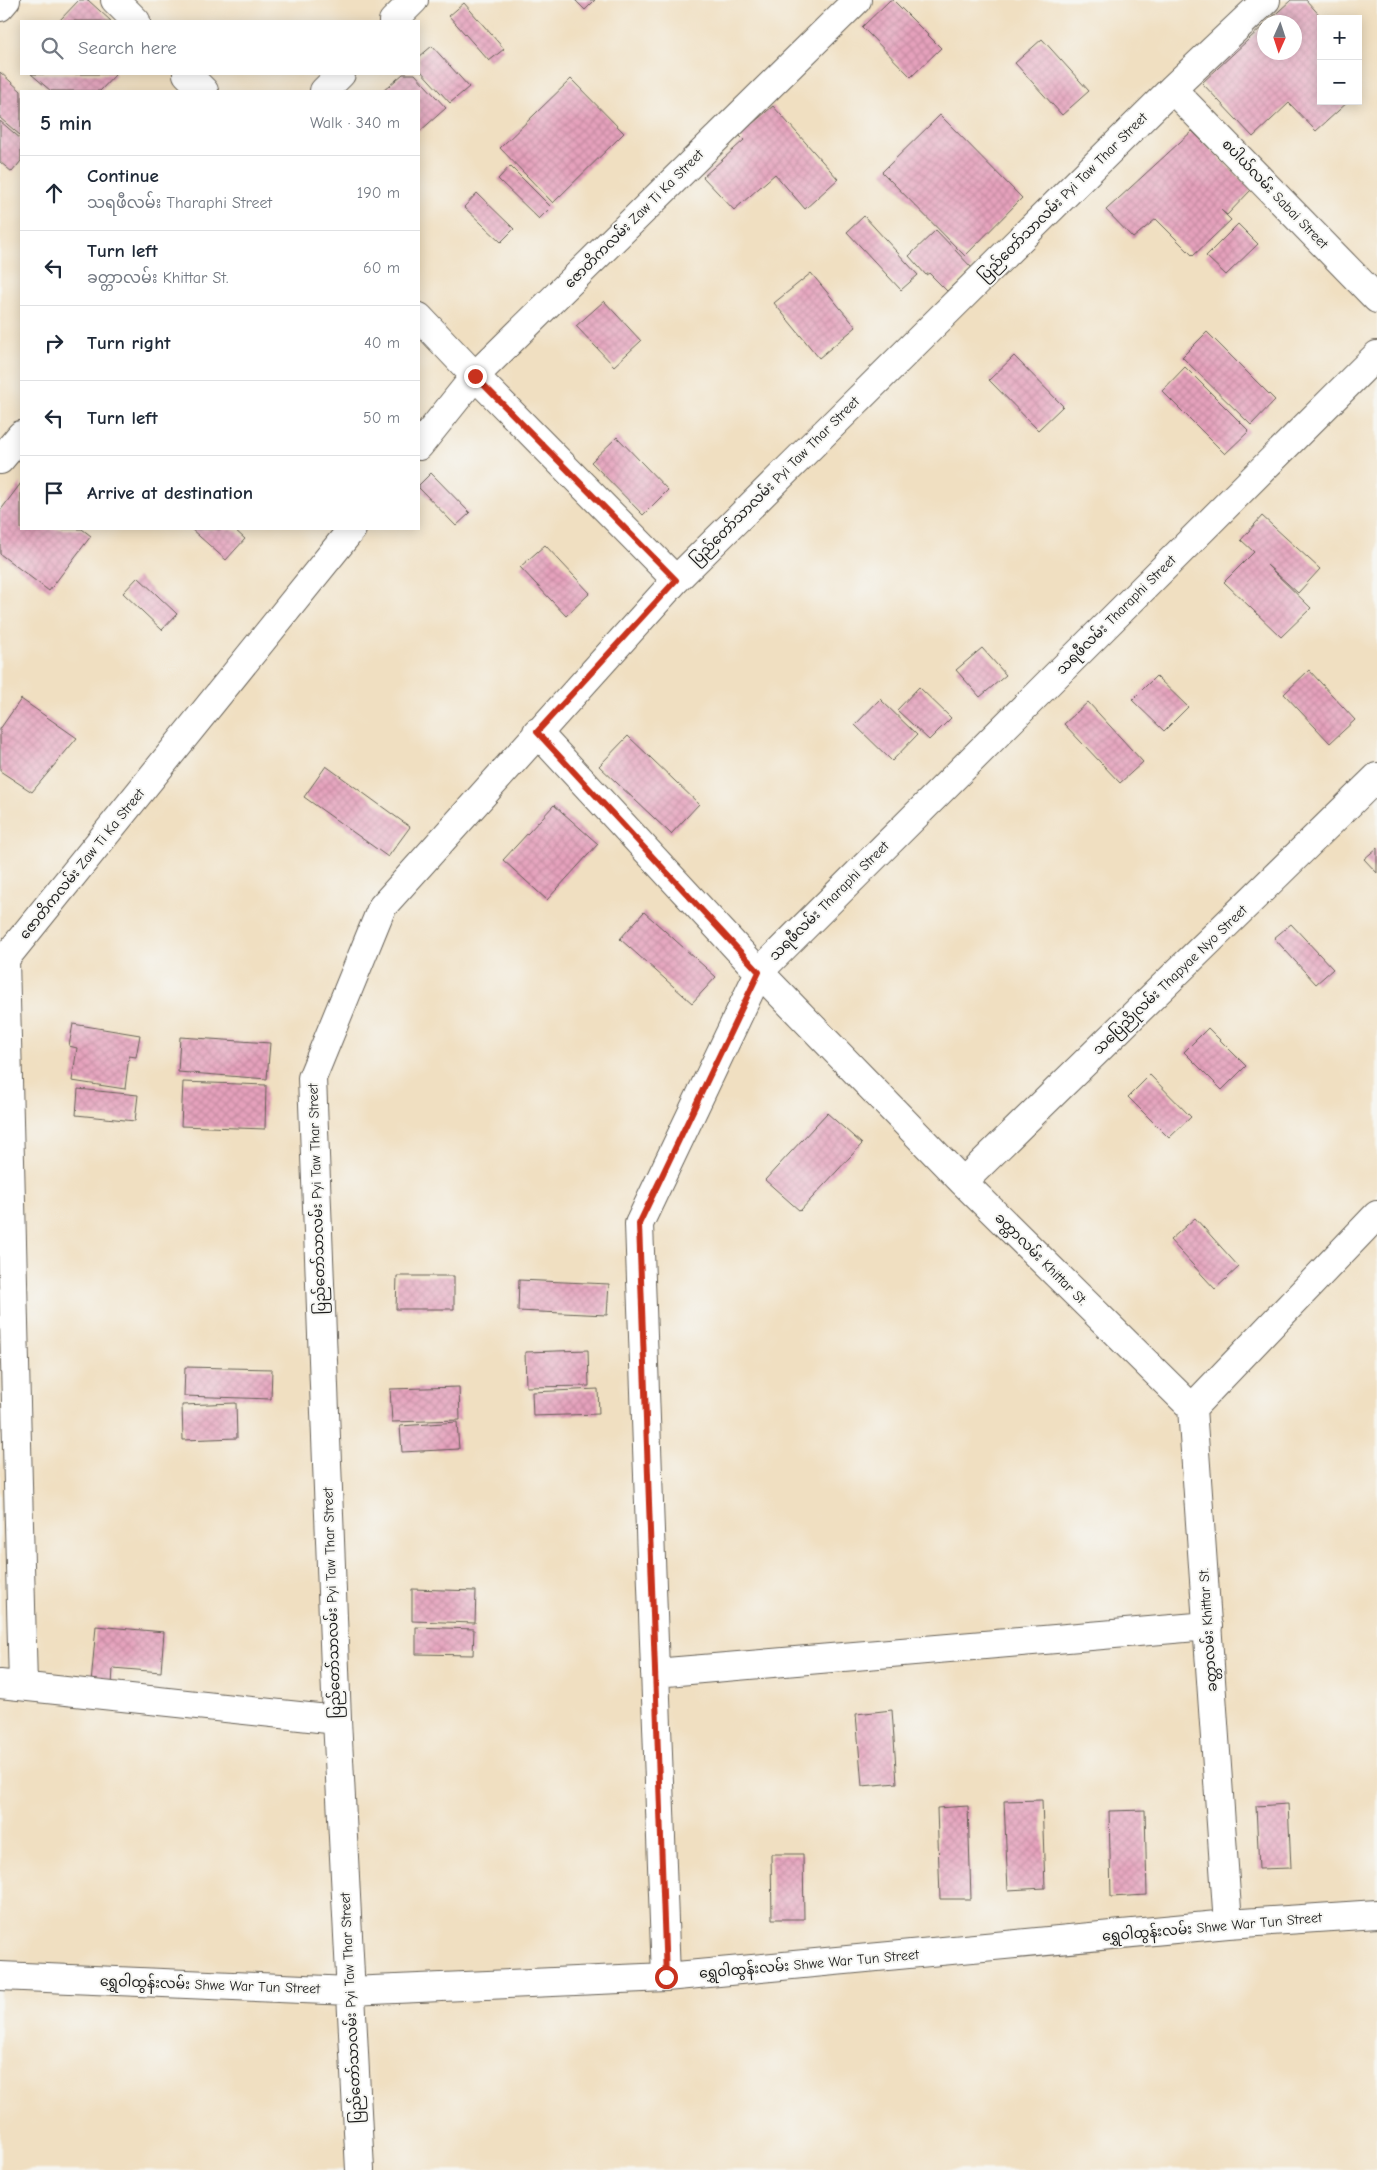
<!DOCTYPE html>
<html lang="en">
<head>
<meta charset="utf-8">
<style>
  :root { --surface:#fff; --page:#f2f2f3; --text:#1f2937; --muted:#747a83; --line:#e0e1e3 }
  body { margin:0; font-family:"Comic Neue","Noto Sans Myanmar",sans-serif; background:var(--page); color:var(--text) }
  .controls { position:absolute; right:15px; top:15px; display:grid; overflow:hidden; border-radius:0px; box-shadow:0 2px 12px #0003 }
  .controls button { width:45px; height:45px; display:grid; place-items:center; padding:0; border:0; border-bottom:1px solid var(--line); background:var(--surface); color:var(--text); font:25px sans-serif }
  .compass { position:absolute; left:1257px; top:15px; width:45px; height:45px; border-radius:50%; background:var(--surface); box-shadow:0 2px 12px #0003; rotate:183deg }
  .stop { position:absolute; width:15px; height:15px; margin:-11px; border:4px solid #c8321e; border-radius:50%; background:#fff }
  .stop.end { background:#c8321e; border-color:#fff; box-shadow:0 1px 5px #0008 }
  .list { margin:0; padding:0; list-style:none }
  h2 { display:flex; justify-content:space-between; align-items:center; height:65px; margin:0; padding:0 20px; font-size:21px }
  h2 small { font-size:16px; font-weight:400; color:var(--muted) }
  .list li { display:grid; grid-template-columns:32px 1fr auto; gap:15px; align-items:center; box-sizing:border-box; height:75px; padding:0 20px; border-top:1px solid var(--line) }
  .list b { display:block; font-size:19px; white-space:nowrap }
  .list p { margin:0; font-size:16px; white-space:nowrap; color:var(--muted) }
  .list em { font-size:16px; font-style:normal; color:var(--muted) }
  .icon { flex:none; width:28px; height:28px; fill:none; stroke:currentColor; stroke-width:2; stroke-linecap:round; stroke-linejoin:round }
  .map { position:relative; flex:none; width:1377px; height:2170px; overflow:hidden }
  .search { position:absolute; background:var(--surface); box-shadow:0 2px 12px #0003; left:20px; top:20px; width:400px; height:55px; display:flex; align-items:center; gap:12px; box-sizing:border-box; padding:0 18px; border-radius:0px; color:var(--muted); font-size:19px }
  .panel { position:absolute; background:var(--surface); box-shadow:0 2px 12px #0003; left:20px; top:90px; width:400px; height:440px; border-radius:0px }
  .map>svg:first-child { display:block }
  .building { fill:url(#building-cross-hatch) }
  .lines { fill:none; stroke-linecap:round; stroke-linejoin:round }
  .street-casing { stroke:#666056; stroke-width:30 }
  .street { stroke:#fff; stroke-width:28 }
  .route { stroke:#c8321e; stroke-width:6 }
  .labels { text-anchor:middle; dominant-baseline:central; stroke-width:4; stroke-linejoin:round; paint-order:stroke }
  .street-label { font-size:14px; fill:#1c1c1c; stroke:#f6f6f2 }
</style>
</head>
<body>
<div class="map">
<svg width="1377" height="2170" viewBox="0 0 1377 2170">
  <defs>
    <pattern id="building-cross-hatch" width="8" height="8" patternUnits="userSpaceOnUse" patternTransform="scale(1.25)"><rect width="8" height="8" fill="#e5a1bc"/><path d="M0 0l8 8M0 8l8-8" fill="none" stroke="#c48aa1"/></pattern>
  </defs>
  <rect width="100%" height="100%" fill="#f6f6f2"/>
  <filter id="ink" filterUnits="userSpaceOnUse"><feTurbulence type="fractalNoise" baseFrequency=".02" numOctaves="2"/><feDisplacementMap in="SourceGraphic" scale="10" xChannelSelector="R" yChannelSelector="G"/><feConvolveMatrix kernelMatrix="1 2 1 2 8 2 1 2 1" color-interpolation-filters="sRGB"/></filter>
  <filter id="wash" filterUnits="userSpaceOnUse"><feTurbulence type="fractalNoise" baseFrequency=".0096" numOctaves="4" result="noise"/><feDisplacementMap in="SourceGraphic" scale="20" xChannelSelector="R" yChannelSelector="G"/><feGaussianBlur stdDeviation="1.12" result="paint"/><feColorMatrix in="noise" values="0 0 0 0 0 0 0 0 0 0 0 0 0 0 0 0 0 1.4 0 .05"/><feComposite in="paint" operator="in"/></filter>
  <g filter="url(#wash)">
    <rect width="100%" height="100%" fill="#f0dfc1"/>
    <g id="blocks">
      <!-- building -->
      <path class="building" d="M79,0H88L111,21H59Z
        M575,0H595L585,10Z
        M890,0H893L941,48L911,77L862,27Z
        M1291,0H1306L1323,19H1321V101H1349L1316,131L1289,103L1253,137L1202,83L1264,25V52H1294V22H1267Z
        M464,3L504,49L489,61L449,16Z
        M1042,39L1089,91L1062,115L1015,63Z
        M432,46L469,87L450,103L419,69V57Z
        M0,72L21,91V136L0,118Z
        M31,74H116L100,91H51Z
        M403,74H415L446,108L419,132V91H383Z
        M571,79L624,133L553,203L500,148Z
        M773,106L838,179L805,209L775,174L734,210L703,177L744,140L739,135Z
        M940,115L1022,198L965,256L882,172Z
        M0,121L21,139V161L12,172L0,162Z
        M1192,131L1251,190L1227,215L1221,210L1231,220L1193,256L1156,219L1133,238L1106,210Z
        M510,166L551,207L539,219L498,179Z
        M477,193L514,229L501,242L464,207Z
        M864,216L918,275L901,290L847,232Z
        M1238,224L1258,244L1226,275L1206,256Z
        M936,230L972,268L947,291L929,273L926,275L909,256Z
        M811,273L856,327L819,358L774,303Z
        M604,301L641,341L614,366L576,326Z
        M1207,332L1275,400L1251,425L1182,357Z
        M1014,356L1063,406L1038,430L989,380Z
        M1185,367L1249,431L1225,454L1162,391Z
        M617,437L668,490L643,515L591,462Z
        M431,473L470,513L456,526L419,488V485Z
        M21,483V529H82L91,536L49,591L0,554V511Z
        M1262,516L1320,569L1298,593L1267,565L1311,608L1281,637L1224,582L1254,552L1241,540Z
        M191,529H234L245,539L226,560Z
        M545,545L590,593L566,616L520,567Z
        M138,577L177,614L162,630L123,593Z
        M982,648L1006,675L980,697L956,670Z
        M1309,670L1355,720L1330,743L1284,694Z
        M1156,676L1188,707L1164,731L1132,700Z
        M919,687L951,718L929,740L897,710Z
        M21,699L77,738L32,792L0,771V729Z
        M880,699L917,735L892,761L855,725Z
        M1088,702L1143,762L1120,783L1064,724Z
        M628,736L699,804L671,834L599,766Z
        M326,766L410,827L388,857L304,797Z
        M554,805L598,844L547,900L503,860Z
        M1377,848V873L1364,859Z
        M644,912L716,977L692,1003L620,939Z
        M1291,924L1333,969L1316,984L1274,938Z
        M73,1024L140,1035L136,1057L129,1056L125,1089L72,1081L77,1048L69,1046Z
        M1208,1028L1246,1066L1222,1090L1184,1052Z
        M180,1037L270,1043L267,1079L178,1072Z
        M1150,1075L1191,1117L1169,1138L1128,1097Z
        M183,1082L266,1085L265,1129L181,1126Z
        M78,1089L138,1095L135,1121L76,1115Z
        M827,1113L862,1144L800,1211L765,1180Z
        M1195,1218L1239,1267L1215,1289L1170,1240Z
        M397,1276H454V1309H396Z
        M519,1280L609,1284L607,1315L518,1311Z
        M588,1350L589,1386L526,1387L525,1352Z
        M185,1367L272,1369L271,1399L184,1396Z
        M459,1387L460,1420L392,1422L390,1389Z
        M598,1389L599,1414L533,1416L532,1392Z
        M236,1403L237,1438L183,1440L182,1405Z
        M457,1422L459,1449L402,1452L400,1426Z
        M412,1589L476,1591L475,1623L412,1621Z
        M96,1626L164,1632L161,1672L113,1668L112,1686L91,1684Z
        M416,1627L474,1629L473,1655L416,1654Z
        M892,1710L897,1783L862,1786L856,1714Z
        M1042,1800L1045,1888L1008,1890L1004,1801Z
        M1288,1804L1291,1868L1259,1869L1256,1806Z
        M968,1806L971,1899H940L937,1808Z
        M1145,1810L1147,1895L1111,1897L1109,1811Z
        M771,1854H803L804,1919H772Z"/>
    </g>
  </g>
  <g filter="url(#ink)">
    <use href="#blocks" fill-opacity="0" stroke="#666056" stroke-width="1"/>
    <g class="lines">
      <!-- street casing -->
      <g class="street-casing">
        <path id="street" d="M115,0L136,21
          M0,7L6,0
          M393,21L414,0
          M187,74L204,91
          M1172,89L1377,299
          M324,91L341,74
          M419,317L475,376L676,580
          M419,446L475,376L857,0
          M0,460L21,435
          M537,732L759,972L963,1182L1192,1408L1228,1924
          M963,1182L1377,777
          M1192,1408L1377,1215
          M655,1673L1208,1626
          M0,1684L337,1720
          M23,1686L5,959L352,529
          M0,1976L350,1991L666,1977L1228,1924L1377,1914
          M666,1977L639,1224L759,972L1377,355
          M360,2170L337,1720L312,1078L382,907L676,580L1172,89L1266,0"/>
      </g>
      <!-- street -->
      <use href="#street" class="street"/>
    </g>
  </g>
  <g class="lines" filter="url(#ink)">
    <!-- route -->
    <path class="route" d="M475,376L676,580L537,732L759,972L639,1224L666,1977"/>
  </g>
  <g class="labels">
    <!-- street labels -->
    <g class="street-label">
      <text transform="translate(1275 194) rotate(46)">စပါယ်လမ်း Sabai Street</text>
      <text transform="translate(1063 197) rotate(-45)">ပြည်တော်သာလမ်း Pyi Taw Thar Street</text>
      <text transform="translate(634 219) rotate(-45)">ဇောတိကလမ်း Zaw Ti Ka Street</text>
      <text transform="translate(775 481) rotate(-45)">ပြည်တော်သာလမ်း Pyi Taw Thar Street</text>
      <text transform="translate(1116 615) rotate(-45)">သရဖီလမ်း Tharaphi Street</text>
      <text transform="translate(82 864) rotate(-51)">ဇောတိကလမ်း Zaw Ti Ka Street</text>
      <text transform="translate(829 901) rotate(-45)">သရဖီလမ်း Tharaphi Street</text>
      <text transform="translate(1170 980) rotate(-44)">သပြေညိုလမ်း Thapyae Nyo Street</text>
      <text transform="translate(317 1199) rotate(-92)">ပြည်တော်သာလမ်း Pyi Taw Thar Street</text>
      <text transform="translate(1041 1259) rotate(45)">ခတ္တာလမ်း Khittar St.</text>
      <text transform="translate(332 1603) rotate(-92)">ပြည်တော်သာလမ်း Pyi Taw Thar Street</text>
      <text transform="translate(1208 1630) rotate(-94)">ခတ္တာလမ်း Khittar St.</text>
      <text transform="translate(1212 1927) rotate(-5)">ရွှေဝါထွန်းလမ်း Shwe War Tun Street</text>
      <text transform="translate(809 1964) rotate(-5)">ရွှေဝါထွန်းလမ်း Shwe War Tun Street</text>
      <text transform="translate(210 1985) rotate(2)">ရွှေဝါထွန်းလမ်း Shwe War Tun Street</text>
      <text transform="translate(351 2008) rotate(-93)">ပြည်တော်သာလမ်း Pyi Taw Thar Street</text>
    </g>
  </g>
</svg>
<div class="controls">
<button>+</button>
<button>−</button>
</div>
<svg class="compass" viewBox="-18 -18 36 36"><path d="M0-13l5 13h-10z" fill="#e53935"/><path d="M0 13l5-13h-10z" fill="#747a83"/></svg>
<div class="stop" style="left:666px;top:1977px"></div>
<div class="stop end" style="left:475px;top:376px"></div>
<div class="search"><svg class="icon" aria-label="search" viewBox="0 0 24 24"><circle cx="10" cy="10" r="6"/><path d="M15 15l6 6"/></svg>Search here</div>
<section class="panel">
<h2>5 min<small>Walk · 340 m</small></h2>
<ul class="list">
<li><svg class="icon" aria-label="ahead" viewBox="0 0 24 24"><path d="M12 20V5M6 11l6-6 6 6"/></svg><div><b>Continue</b><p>သရဖီလမ်း Tharaphi Street</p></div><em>190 m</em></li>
<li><svg class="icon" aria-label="left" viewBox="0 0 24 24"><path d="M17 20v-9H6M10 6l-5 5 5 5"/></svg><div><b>Turn left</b><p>ခတ္တာလမ်း Khittar St.</p></div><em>60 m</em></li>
<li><svg class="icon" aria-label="right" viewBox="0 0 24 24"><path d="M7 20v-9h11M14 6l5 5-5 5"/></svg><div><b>Turn right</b></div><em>40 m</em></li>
<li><svg class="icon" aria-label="left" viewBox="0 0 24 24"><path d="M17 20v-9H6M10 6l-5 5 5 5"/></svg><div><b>Turn left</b></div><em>50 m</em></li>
<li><svg class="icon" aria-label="arrive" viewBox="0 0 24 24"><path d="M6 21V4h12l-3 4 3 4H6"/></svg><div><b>Arrive at destination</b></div></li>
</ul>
</section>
</div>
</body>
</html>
